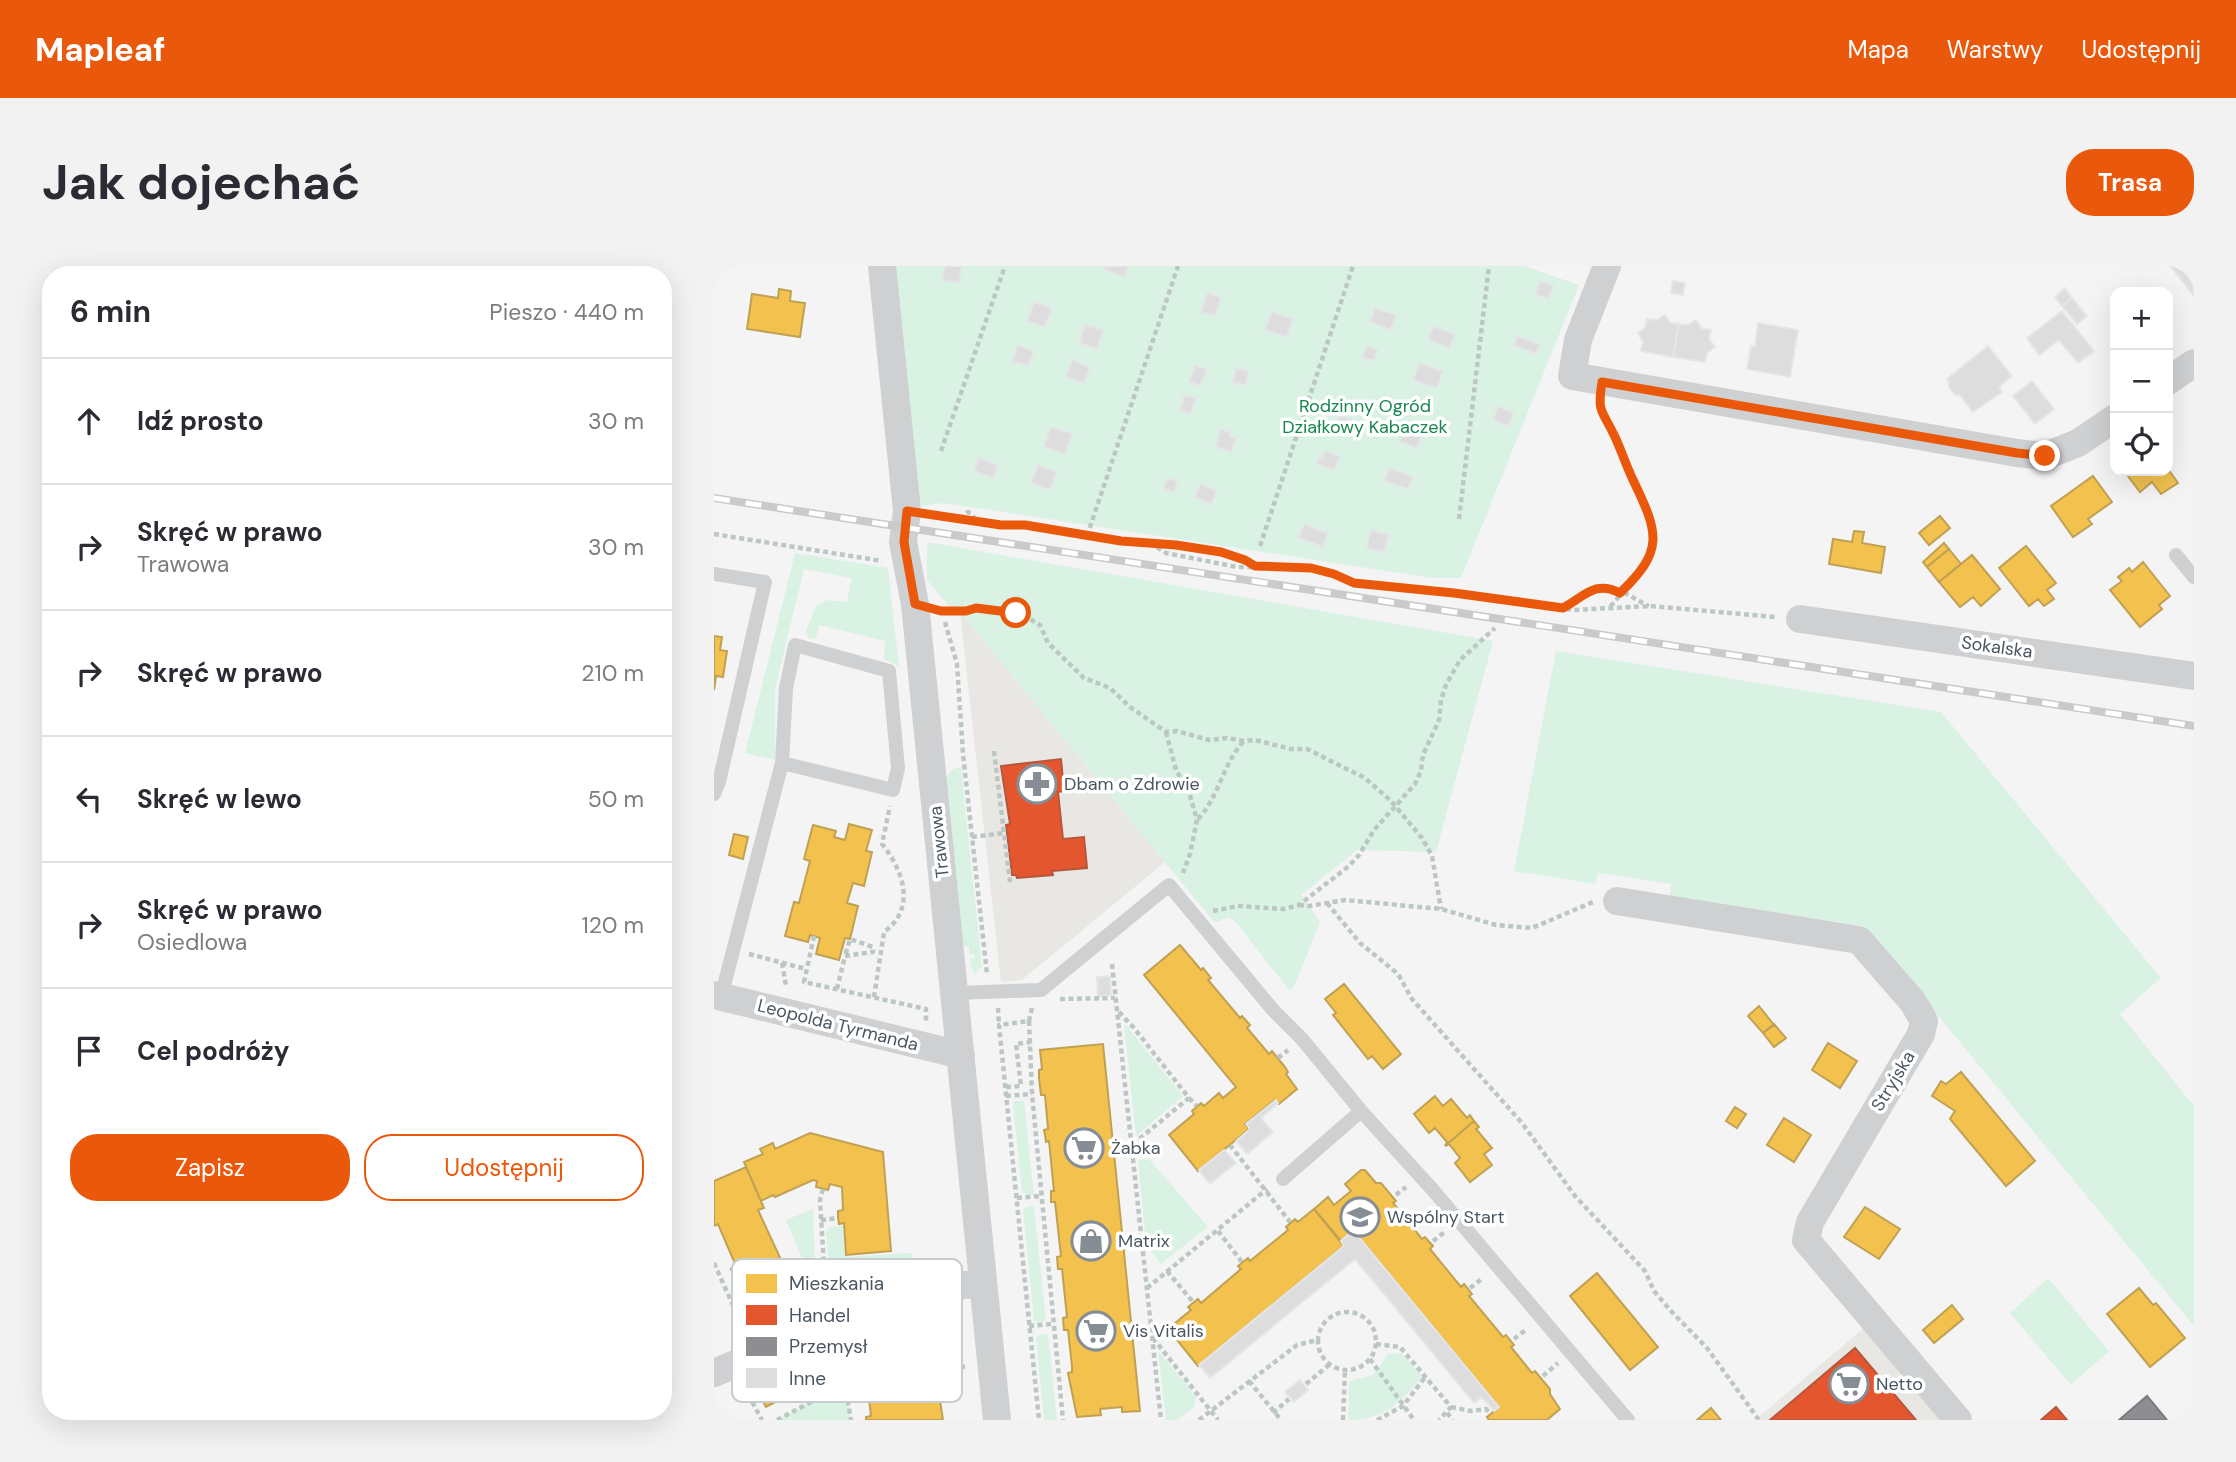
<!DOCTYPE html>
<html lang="pl">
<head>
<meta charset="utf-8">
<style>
  :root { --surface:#fff; --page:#f2f2f3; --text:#2b2b33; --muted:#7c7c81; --line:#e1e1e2; --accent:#ea580c }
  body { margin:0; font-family:"DM Sans",sans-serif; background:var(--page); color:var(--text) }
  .controls { position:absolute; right:21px; top:21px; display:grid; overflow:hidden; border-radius:14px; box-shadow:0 7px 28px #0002 }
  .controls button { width:63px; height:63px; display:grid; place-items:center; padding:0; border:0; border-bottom:2px solid var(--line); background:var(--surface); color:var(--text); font:35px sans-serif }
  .stop { position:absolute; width:21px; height:21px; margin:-16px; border:5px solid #ea580c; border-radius:50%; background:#fff }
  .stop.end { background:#ea580c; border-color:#fff; box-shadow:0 2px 7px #0008 }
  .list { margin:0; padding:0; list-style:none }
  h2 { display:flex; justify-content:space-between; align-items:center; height:91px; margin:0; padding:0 28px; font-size:30px }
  h2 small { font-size:23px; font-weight:400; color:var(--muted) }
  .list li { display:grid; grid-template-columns:46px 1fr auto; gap:21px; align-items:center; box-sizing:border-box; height:126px; padding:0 28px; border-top:2px solid var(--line) }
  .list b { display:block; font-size:26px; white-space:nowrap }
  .list p { margin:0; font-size:23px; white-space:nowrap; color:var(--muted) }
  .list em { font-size:23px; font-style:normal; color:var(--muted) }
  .actions { display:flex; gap:14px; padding:21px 28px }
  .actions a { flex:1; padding:16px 0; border:2px solid var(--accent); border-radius:28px; text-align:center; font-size:24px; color:var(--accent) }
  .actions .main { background:var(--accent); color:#fff }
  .icon { flex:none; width:38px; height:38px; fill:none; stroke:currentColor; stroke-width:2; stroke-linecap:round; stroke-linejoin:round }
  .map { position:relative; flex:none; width:1480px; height:1154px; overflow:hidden; border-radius:28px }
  header { display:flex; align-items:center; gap:42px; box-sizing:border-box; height:98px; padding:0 35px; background:var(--accent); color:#fff }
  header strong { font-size:33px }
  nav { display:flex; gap:38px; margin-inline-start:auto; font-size:24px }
  .intro { display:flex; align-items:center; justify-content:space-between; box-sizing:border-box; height:168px; padding:0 42px }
  h1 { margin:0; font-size:49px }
  .button { padding:18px 32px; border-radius:28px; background:var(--accent); color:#fff; font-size:24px; font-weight:700 }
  main { display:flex; gap:42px; padding:0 42px }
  aside { flex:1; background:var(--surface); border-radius:28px; box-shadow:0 7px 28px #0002 }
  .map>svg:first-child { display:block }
  .commercial { fill:#e8e7e3 }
  .green { fill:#d9f2e3 }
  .homes { fill:#f2c14e; stroke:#c0a154; stroke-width:2 }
  .shops { fill:#e4572e; stroke:#b6573d; stroke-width:2 }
  .industry { fill:#8d8d92; stroke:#797c83; stroke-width:2 }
  .building { fill:#ddddde; stroke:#e5e6e7; stroke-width:2 }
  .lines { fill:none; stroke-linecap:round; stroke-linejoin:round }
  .path { stroke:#bcc7c4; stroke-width:4.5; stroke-dasharray:5 3.5; stroke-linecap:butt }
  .service { stroke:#ced0d2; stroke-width:14 }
  .minor { stroke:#ced0d2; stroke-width:28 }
  .rail-casing { stroke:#c9cacc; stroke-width:8 }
  .rail { stroke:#fff; stroke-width:5; stroke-dasharray:16; stroke-linecap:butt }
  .route { stroke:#ea580c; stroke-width:9 }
  .labels { text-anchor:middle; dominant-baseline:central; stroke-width:7; stroke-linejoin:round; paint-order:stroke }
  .park-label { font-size:18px; fill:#17864f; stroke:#fff }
  .street-label { font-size:18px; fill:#4a5661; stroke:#fff }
  .poi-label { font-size:18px; fill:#4a5661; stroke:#fff; text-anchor:start }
  .key { fill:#fff; stroke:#c9ccd0; stroke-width:2 }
  .key-label { font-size:19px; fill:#4a5661 }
</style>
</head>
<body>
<header>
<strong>Mapleaf</strong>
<nav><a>Mapa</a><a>Warstwy</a><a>Udostępnij</a></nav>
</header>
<div class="intro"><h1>Jak dojechać</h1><a class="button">Trasa</a></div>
<main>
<aside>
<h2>6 min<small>Pieszo · 440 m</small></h2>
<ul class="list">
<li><svg class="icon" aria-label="ahead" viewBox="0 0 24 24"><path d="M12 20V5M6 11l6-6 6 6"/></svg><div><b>Idź prosto</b></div><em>30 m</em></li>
<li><svg class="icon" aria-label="right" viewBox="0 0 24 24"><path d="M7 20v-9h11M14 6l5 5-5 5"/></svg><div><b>Skręć w prawo</b><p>Trawowa</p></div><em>30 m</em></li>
<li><svg class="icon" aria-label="right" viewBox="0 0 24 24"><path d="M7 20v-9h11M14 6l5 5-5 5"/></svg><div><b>Skręć w prawo</b></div><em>210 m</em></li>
<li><svg class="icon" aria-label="left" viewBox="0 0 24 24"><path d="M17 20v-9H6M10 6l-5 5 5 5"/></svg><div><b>Skręć w lewo</b></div><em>50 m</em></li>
<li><svg class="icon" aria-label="right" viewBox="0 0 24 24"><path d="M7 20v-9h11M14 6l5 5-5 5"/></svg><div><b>Skręć w prawo</b><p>Osiedlowa</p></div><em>120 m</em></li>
<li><svg class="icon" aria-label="arrive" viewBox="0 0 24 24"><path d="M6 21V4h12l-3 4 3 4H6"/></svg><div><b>Cel podróży</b></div></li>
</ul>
<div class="actions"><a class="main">Zapisz</a><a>Udostępnij</a></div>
</aside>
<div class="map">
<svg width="1480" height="1154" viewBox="0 0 1480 1154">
  <rect width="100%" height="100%" fill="#f4f4f4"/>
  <!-- commercial -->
  <path class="commercial" d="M246,346L451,596L308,714L287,716Z
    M1150,1062L1228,1154H1041Z"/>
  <!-- green -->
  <path class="green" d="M178,0H810L865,19L747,312H718L230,237L206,240Z
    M213,276L779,375L722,586L643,584L587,629L606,656L583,714L576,725L520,654L515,651L501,657L246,346L235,340L213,314Z
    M81,287L174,302L185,400L170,393L171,375L105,359L102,373L94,372L92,364L102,341L113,334L133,336L138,312L90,303L61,423V494L31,487Z
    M842,385L1227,446L1447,712L1406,748L1480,840V1060L1150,660L956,630L957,618L884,607L881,618L800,605Z
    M247,501L268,702L263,703L262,708L259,706L256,693L260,692V688H255V681L249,680L232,511L239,503Z
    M412,759L469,830L422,870L410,760Z
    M300,835H310L320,929H313L308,926L299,839Z
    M435,893L494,961L447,998L432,978L424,894Z
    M320,940L332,1055L324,1057L320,1054L309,945L312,941Z
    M99,943L101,1001L89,994L72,954Z
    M129,960L131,991L198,987V995L195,1003L118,1033L112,966L116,961Z
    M1334,1012L1395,1085L1357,1119L1296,1047Z
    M334,1068L343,1154H330L322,1073L325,1069Z
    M444,1085L482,1130L480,1141L463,1154H452Z
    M687,1087L708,1110C687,1137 670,1154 634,1154L635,1115L659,1109L674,1088Z
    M131,1118L137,1154H63Z"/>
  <!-- homes -->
  <path class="homes" d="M65,23L77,25L76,35L91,37L86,71L33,63L38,28L64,32Z
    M1454,203L1464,217L1447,228L1438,216L1426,226L1410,205Z
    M1379,210L1398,236L1374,253L1378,258L1359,271L1337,240Z
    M1226,250L1236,262L1215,279L1205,267Z
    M1140,265L1150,266L1148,277L1171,281L1167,307L1115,298L1119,273L1138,276Z
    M1230,277L1235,283L1213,301L1209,296Z
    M1312,280L1342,317L1333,324L1340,333L1330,340L1324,333L1315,340L1285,302Z
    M1235,283L1247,298L1225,316L1213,301Z
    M1258,289L1286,323L1267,340L1259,331L1246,341L1225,316Z
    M1429,296L1456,330L1445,339L1448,343L1426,361L1396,324L1408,315L1404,311L1415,302L1418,306Z
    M0,370L8,371L6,384L13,385L9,411L2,410L0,424Z
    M135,558L158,564L152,585L158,586L150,620L139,617L133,637L144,640L136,673L131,672L125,694L102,688L106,672L96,669L94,676L71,670L80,636L85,637L96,595L90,593L99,559L122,565L120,571L131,574Z
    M20,568L34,571L29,593L15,589Z
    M466,679L487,704L489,702L497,712L494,714L526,752L528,750L536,759L533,762L555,788L558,785L571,801L574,806L572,808L583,823L565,838L561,834L531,858L535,863L484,905L455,869L480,848L478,845L487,837L490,840L505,827L509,832L522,821L430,709Z
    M630,718L687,788L669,803L658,790L654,793L619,749L622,747L611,733Z
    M1045,740L1060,759L1049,767L1034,750Z
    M1060,758L1072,772L1060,781L1049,767Z
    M1114,777L1143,795L1126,822L1098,804Z
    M389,778L426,1145L408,1146V1141L386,1143L387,1149L363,1151L354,1107L358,1106V1100L354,1064H350L349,1052L353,1051L348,1003H344L343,991L347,990L341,936H337V925H340L335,875L332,876L331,869L330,864L334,863L331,829H327L325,812V804L328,803L326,784Z
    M1247,806L1321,895L1292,920L1236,853L1241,845L1218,830L1227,815L1232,818Z
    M721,830L729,840L737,833L753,852L756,849L760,855L731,880L733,876L721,862L715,867L700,848Z
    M1021,841L1032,848L1023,862L1012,855Z
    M1070,852L1097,869L1080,896L1053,879Z
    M760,855L765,861L762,863L778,882L770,888L778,899L756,916L741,897L746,892L735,878L731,880Z
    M96,867L169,886L177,985L132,989L130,957L125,958L124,952V945L129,944L128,921L116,918L114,924L102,921L103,915L99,914L61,931L59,929L47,935L30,896L49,888L46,883L59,877L61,883Z
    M32,901L50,942L44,944L80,1022L41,1042L28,1013L22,1015L17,1003L22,1000L4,958L0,960V915Z
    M647,904H651L662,917H667L682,935L679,937L708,973L711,971L719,980L716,983L747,1021L750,1018L758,1028L755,1030L789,1071L792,1069L800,1079L797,1081L818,1107L821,1105L836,1123V1128L846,1143L833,1154H775L773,1151L785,1141L639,964L627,975L600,943L614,931L620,939L637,925L631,918Z
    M1151,941L1186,963L1165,993L1130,971Z
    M600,943L630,980L484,1100L454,1063L477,1044L474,1041L484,1033L487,1037L527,1003L524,1000L534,992L536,995L574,964L572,961L581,953L584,956Z
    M883,1007L944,1081L916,1104L856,1030Z
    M1425,1022L1439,1039L1442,1037L1471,1072L1436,1101L1393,1048Z
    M1238,1039L1249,1053L1220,1077L1209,1064Z
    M217,1075L229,1154H152V1151L157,1150L155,1133L149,1134L147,1121L136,1122L134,1111L145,1109L144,1104L125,1107L127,1116L93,1134L80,1109L100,1098L95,1088L106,1083L111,1093L120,1088L119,1080L147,1076L149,1086Z
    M62,1119L69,1132L52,1141L45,1128Z
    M997,1142L1007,1154H983Z"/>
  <!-- shops -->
  <path class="shops" d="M347,493L350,525L344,526L349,573L370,571L373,602L338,605L339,609L303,612L302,609H298L292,559L296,558L287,500Z
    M1141,1082L1202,1154H1056Z
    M1342,1141L1353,1154H1327Z"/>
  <!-- industry -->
  <path class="industry" d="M1433,1130L1453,1154H1405Z"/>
  <!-- building -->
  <path class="building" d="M231,0H248L245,17L228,14Z
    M391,0H414L410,11L390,3Z
    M1456,0H1480V30Z
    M826,15L840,19L835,33L822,29Z
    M959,15L971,17L969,29L957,27Z
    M1351,22L1358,32L1348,40L1341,31Z
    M493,27L507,31L501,50L487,46Z
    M1358,32L1373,50L1363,58L1348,40Z
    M320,36L338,42L331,61L313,55Z
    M661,42L682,49L677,64L656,56Z
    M1348,45L1380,85L1364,97L1345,74L1325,89L1313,72Z
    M557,46L579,53L573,71L551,64Z
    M951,49L956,57L965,58L959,91L927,85L929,76L924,67L931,62L933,53L943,54Z
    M982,54L987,62L997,64L995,73L1001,81L993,87L991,96L959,91L965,58L974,59Z
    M1044,57L1084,64L1076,111L1033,103L1037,80L1041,81Z
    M371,59L389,64L383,83L365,77Z
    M719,60L741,68L736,82L714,74Z
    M803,70L826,78L822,88L800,80Z
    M304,79L320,85L314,100L298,95Z
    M652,80L664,84L660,95L648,91Z
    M1274,80L1298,110L1285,121L1288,126L1259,146L1246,129H1241L1235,121V116L1233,113Z
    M358,94L376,101L370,117L352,111Z
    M706,97L729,105L723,122L699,114Z
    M481,99L493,103L486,120L475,116Z
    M522,102L535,105L532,119L519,116Z
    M1318,115L1340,143L1321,158L1299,130Z
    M470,129L482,132L477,148L466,145Z
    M784,140L800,147L795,160L779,154Z
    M625,150L643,155L639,169L621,163Z
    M336,161L358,167L352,188L330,181Z
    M506,163L517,166L516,171L522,172L518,186L502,181Z
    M689,165L707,171L703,182L685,176Z
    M610,185L626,190L621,204L602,198L605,192L608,193Z
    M265,192L284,199L280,212L260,205Z
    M324,199L343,206L336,224L317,217Z
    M675,202L699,211L694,223L670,215Z
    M453,212L463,215L461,226L450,223Z
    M486,218L503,224L498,238L481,232Z
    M590,258L614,267L609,281L584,272Z
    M657,264L675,269L670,286L652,282Z
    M396,710L397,729L384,731L383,711Z
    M562,834L564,837L547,852L559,866L533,888L522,875L536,863L532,858Z
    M510,884L522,897L496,918L485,904Z
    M639,964L785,1141L780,1145L768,1131L760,1137L641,993L496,1112L485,1099L630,980L627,975Z
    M586,1114L594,1124L580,1136L571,1126Z"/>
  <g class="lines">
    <!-- path -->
    <path class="path" d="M885,140C898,165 908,189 919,214C929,238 947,264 936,291C928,308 908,326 896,341
      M227,185L291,0
      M217,249L287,259H311L407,276L437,277L452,287L523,301L597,302L620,308L640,317L740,327L859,344L936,340L1061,351
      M246,253L254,246L257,247L263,256
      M745,253L775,0
      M0,268L168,295
      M373,270L464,0
      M441,278C473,280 513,282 540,300
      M546,280L639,0
      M849,342C859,337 873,325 883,321C898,316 921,334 935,340
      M225,345H252L262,342L302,347L316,353L326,359L334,377L370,412L396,422L416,441L452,466L463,465L495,474L513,472L530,475L541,474L577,483H593L651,512L677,535L708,572L718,590L727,643
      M231,356L243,398L249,488L273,708
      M452,466L462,504L475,526L483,554L476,588L469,607
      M280,485L296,616
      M484,553C505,531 509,497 530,475
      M258,571L290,567
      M613,637L646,677L684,708L698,733L808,857L861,930L931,1005L940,1025L956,1044L993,1082L1045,1154
      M585,639L595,640L631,634L727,643L782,659L818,662L879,636
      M499,645L524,640L570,643L585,639L635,600L645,589L660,564L701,518L707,505L709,489L725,454L727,434L732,419L746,394L781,362
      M100,670L90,716L212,743V756
      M35,688L92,703
      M68,697L72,720
      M398,698L447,1154
      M123,723L131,690L159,686V681L136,673L131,690
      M160,731L170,666C203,642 189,604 168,578L176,540
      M346,733L401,732
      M284,742L285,759
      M318,742L315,755L285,759L325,1154
      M405,746L420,762L475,832L419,878
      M315,755L318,828L349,1154
      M564,792L574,784
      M292,821L307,820L302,778L317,776
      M292,830L318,828
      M475,832L483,840
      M516,879L576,956
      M109,923L106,934L112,1032
      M682,929L692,921
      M303,932L327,930
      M107,954L124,952
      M504,965L528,996
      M719,975L732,965
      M0,997L31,1066
      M453,1005L479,1036
      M433,1022L553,923
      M756,1022L769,1012
      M604 1075a29 29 0 1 1 58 0a29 29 0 1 1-58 0Z
      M315,1060L338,1058
      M439,1072L504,1154
      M800,1073L813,1063
      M662,1078L686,1081L737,1141L725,1154
      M656,1093L700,1154
      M221,1105L254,1100
      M829,1110L844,1097
      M535,1115L567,1154
      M592,1118L616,1098
      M30,1121L48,1154
      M737,1141L757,1145L772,1143L776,1148
      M559,1147L575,1133
      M733,1147L739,1154
      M63,1154L131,1118L137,1154
      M485,1154L583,1079L603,1074
      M629,1154L631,1104
      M663,1154L689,1140L712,1110"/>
    <!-- service -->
    <path class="service" d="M1462,289L1480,311
      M0,308L51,316L5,516L0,528
      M241,727L327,724L455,619L559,744L588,773L647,845L718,923L914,1154
      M7,731L68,497L72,422L81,379L175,405L184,502L179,524L68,497
      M569,913L647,845"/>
    <!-- minor -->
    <path class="minor" d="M168,0L193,245L189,276L201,338L283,1154
      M893,0L864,74L858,110L1303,187L1331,190L1364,177L1401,152
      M1454,115L1480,97
      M1086,353L1480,410
      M903,635L1145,674L1199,736L1210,755L1207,768L1096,956L1092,974L1244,1154
      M0,729L247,789
      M0,1107L190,1026L269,1017"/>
    <!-- rail casing -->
    <g class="rail-casing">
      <path id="rail" d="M0,232L1480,460"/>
    </g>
    <!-- rail -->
    <use href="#rail" class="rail"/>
  </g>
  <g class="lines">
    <!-- route -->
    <path class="route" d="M302,347L262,342L252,345H227L201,338L190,276L193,245L287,259H311L407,275L462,279L507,286L531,294L541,300L597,302L620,308L640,317L740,327L849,342C871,330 881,314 906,327C950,285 945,268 920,216C913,202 908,186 901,171C888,143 883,148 888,116L1303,187L1331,190"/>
  </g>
  <!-- icons -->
  <defs>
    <g id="pharmacy-ring" transform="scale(2.0125)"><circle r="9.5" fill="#fff" stroke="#868d94" stroke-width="1.5"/><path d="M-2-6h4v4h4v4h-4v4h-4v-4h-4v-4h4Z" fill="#868d94"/></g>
    <g id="supermarket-ring" transform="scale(2.0125)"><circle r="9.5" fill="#fff" stroke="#868d94" stroke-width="1.5"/><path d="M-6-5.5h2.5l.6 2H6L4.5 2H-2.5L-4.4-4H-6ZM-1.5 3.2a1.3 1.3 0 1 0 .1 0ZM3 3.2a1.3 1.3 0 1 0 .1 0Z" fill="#868d94"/></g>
    <g id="school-ring" transform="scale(2.0125)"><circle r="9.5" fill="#fff" stroke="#868d94" stroke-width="1.5"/><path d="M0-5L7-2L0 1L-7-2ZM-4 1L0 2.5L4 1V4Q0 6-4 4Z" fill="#868d94"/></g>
    <g id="shop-ring" transform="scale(2.0125)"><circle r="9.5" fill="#fff" stroke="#868d94" stroke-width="1.5"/><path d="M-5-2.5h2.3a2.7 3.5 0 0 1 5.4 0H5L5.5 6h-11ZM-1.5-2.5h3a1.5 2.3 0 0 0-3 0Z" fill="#868d94"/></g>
  </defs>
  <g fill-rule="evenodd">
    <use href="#pharmacy-ring" x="323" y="518"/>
    <use href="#supermarket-ring" x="370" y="882"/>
    <use href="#school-ring" x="646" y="951"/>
    <use href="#shop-ring" x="377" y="975"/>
    <use href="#supermarket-ring" x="382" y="1065"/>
    <use href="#supermarket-ring" x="1135" y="1118"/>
  </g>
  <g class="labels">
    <!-- park labels -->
    <g class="park-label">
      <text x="651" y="140">Rodzinny Ogród<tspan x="651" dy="21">Działkowy Kabaczek</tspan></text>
    </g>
    <!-- street labels -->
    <g class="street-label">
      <text transform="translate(1283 381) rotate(8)">Sokalska</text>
      <text transform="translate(225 576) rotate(-96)">Trawowa</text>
      <text transform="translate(124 759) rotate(14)">Leopolda Tyrmanda</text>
      <text transform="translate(1179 815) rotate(-59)">Stryjska</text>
    </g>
    <!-- poi labels -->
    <g class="poi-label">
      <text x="350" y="518">Dbam o Zdrowie</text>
      <text x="397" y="882">Żabka</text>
      <text x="673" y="951">Wspólny Start</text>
      <text x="404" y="975">Matrix</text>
      <text x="409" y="1065">Vis Vitalis</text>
      <text x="1162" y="1118">Netto</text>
    </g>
  </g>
  <!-- legend -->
  <rect x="18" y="993" width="230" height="143" rx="10" class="key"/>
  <rect x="32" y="1008" width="31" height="19" fill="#f2c14e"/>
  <rect x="32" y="1039" width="31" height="20" fill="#e4572e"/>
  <rect x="32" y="1071" width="31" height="19" fill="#8d8d92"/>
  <rect x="32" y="1102" width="31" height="20" fill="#ddddde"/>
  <g class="key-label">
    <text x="75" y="1024">Mieszkania</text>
    <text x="75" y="1056">Handel</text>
    <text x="75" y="1087">Przemysł</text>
    <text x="75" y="1119">Inne</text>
  </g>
</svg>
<div class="controls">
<button>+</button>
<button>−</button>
<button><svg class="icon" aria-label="locate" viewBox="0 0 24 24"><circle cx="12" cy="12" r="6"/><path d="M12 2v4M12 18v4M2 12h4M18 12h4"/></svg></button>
</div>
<div class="stop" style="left:302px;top:347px"></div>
<div class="stop end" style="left:1331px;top:190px"></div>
</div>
</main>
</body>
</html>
